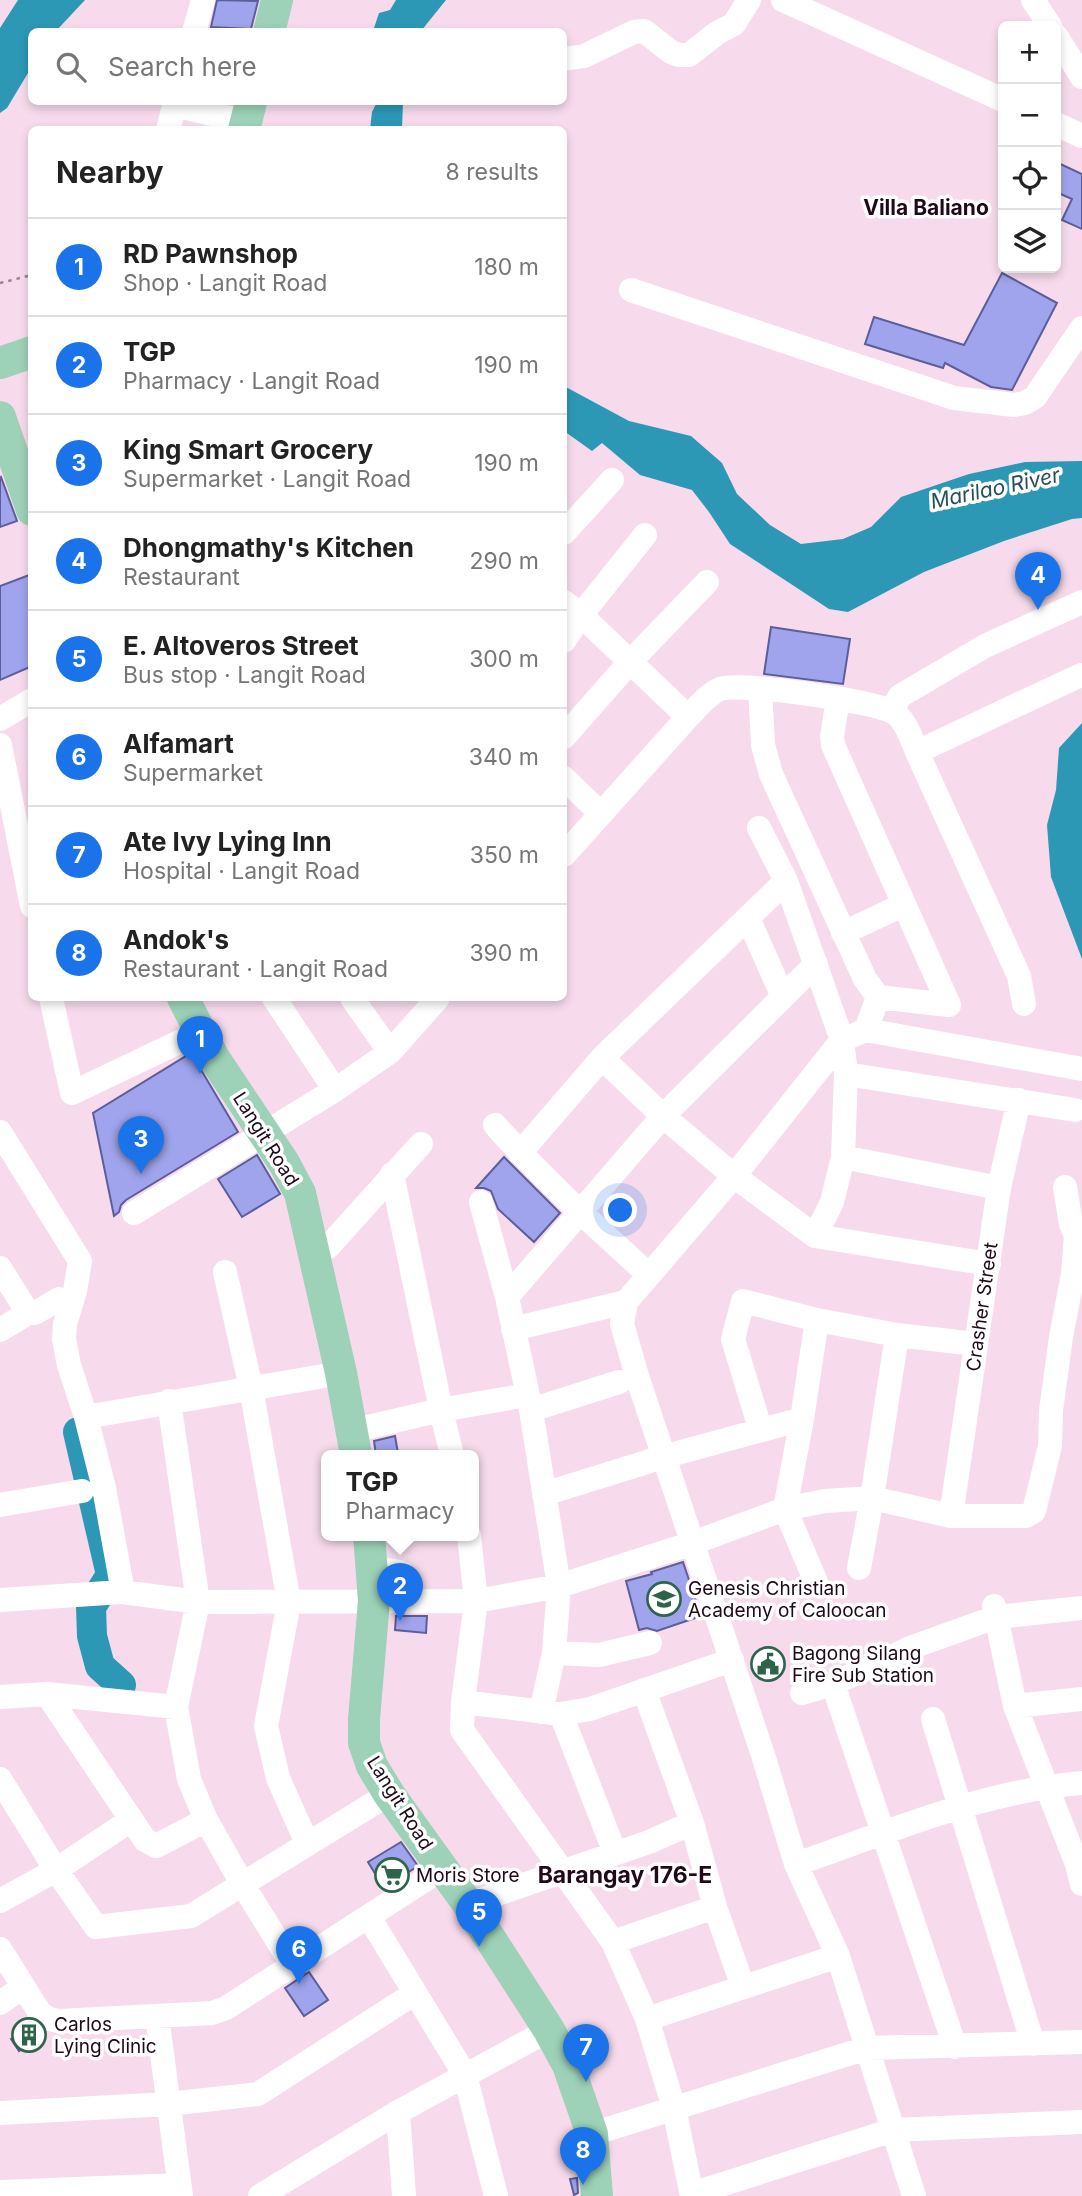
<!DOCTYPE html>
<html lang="en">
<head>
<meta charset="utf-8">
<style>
  :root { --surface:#fff; --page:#f2f2f2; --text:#222; --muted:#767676; --line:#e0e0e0; --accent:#1a73e8 }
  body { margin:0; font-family:Inter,sans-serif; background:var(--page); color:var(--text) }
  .controls { position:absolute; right:21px; top:21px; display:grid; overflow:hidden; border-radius:10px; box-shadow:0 4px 10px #0003 }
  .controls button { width:63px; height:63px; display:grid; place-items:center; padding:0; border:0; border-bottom:2px solid var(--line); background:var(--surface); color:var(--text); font:35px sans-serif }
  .you { position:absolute; left:621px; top:1211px; width:24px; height:24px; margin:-18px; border:5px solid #fff; border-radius:50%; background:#1a73e8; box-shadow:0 0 0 10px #1a73e833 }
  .badge { display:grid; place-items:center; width:46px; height:46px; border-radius:50%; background:var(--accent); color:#fff; font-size:23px; font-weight:700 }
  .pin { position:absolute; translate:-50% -58px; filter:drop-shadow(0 2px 4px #0008) }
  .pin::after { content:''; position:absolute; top:37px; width:24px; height:21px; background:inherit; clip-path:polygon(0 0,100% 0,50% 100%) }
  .popup { position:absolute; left:321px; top:1450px; width:158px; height:91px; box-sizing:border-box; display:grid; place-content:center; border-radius:10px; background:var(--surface); filter:drop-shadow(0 2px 5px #0005); font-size:23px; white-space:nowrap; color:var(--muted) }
  .popup b { font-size:26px; color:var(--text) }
  .popup::after { content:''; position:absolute; left:50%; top:100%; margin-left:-14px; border:14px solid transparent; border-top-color:var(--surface) }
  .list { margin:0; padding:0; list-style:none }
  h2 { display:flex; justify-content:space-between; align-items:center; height:91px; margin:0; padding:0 28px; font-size:30px }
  h2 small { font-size:23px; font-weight:400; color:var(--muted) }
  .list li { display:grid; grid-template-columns:46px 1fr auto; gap:21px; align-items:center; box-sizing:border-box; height:98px; padding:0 28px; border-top:2px solid var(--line) }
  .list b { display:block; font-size:26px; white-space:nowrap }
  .list p { margin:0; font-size:23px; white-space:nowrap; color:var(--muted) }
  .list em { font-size:23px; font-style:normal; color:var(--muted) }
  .icon { flex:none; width:38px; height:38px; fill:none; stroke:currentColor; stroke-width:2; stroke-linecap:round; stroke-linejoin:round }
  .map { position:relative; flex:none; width:1082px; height:2196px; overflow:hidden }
  .search { position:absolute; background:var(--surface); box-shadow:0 4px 10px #0003; left:28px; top:28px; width:539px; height:77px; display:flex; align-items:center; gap:18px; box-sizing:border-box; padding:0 24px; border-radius:10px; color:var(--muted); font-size:26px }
  .panel { position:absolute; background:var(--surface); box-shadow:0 4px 10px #0003; left:28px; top:126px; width:539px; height:875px; border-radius:10px }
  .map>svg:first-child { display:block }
  .water { fill:#2c98b6 }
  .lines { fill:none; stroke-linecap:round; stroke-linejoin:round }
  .river { stroke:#2c98b6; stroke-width:30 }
  .building { fill:#9fa4ec; stroke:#5b5e99; stroke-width:2 }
  .path { stroke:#9a8091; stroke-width:2.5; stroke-dasharray:3.5 5; stroke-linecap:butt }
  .minor { stroke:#fff; stroke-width:24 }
  .major { stroke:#9dd2b8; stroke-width:32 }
  .labels { text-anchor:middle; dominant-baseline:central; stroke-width:7; stroke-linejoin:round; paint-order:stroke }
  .street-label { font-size:19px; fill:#200919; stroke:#fff }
  .poi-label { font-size:19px; fill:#200919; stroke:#fff; text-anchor:start }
  .neighbourhood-label { font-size:21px; font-weight:bold; fill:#200919; stroke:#fff }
  .water-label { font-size:21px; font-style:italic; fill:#25515f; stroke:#fff }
  .quarter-label { font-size:23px; font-weight:bold; fill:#200919; stroke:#fff }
</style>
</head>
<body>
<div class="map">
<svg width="1082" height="2196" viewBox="0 0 1082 2196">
  <rect width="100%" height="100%" fill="#f7dbec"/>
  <!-- water -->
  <path class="water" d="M18,0H85L56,31L32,32L31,68L7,108L0,113V28Z
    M396,0H446L421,31H373L379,13L390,10Z
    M377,102H403L402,129H370L372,112Z
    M564,386L629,421L691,436L722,463L737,494L770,525L801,544L843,539L871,527L901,497L969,474L1025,462L1082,461V518L1072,519L1004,541L924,572L848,612L829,609L730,544L709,512L692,490L640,475L602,443L592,451L564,431Z
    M1082,723V959L1051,877L1047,825L1056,790L1059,748Z"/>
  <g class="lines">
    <!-- river -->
    <path class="river" d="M78,1432L111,1575L91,1607L92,1636L100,1666L121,1685"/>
  </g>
  <!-- building -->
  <path class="building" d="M217,0L258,1L251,29L211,27Z
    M1056,162L1082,174V229L1062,220L1072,199L1056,192Z
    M1002,273L1057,303L1012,390L991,387L945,363L943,368L865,344L874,317L964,345Z
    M1,477L17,521L0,527V478Z
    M32,574V666L0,680V586Z
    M771,627L850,639L843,684L764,674Z
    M191,1053L238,1132L126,1200L121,1205L119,1212L114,1216L93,1113Z
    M257,1155L280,1194L242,1217L218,1179Z
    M504,1157L560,1213L534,1242L498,1209L491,1191L484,1188H476Z
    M395,1436L398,1453L376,1455L374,1441Z
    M683,1562L701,1616L657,1631L647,1628L639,1630L626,1581L652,1574L651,1572Z
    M396,1616H427L426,1633L395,1630Z
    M401,1842L418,1866L384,1888L368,1862Z
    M309,1972L328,2000L304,2016L285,1988Z
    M31,2025L45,2033L19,2051L11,2039Z
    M577,2178L578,2193L574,2195L570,2179Z"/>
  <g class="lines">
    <!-- path -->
    <path class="path" d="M0,283L32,275"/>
    <!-- minor -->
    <path class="minor" d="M783,0L1003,100
      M1033,0L1050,26
      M194,32L203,0
      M1056,36L1082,77
      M564,59L584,56L634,32L644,31L671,52L679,55H689L717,33L734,24L749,0
      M174,105L246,122
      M1056,124L1082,136
      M168,130L175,102
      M631,290L954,398L1014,405L1025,403L1035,397L1082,328
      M564,533L612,480
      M564,602L581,615L688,717
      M564,641L581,615L645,535
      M760,689L763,745L771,774L865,979L878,997L949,1005
      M838,698L832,737L833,745L949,1005
      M891,711L900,696L985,646L1082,602
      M0,719L32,700
      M564,737L629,663L707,582
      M0,745L32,906
      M917,752L1081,675
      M564,778L600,813
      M759,828L786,881L842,1040L846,1074L843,1157L832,1202L815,1236
      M564,855L688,717C697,708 708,694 720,689C741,682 879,701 896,714C907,723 912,740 917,752L1019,976L1024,1004
      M748,918L783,997
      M843,933L903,905
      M878,997L866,1030L842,1040L734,1176L626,1302L622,1324L637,1376L763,1755L796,1864L838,1956L914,2196
      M51,998L72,1093L200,1032
      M274,998L335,1090
      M352,998L390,1052
      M866,1030L1082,1069
      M602,1058L663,1116L734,1176L815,1236L989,1264
      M846,1074L1075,1110
      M495,1125C542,1178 595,1226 648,1274
      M0,1132L80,1261L75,1291L65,1324L64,1339L69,1365L86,1417L104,1488L123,1592
      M520,1153L602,1058L786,881
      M843,1157L999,1188
      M392,1174L441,1410L452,1455
      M481,1202L507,1297L531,1410L559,1586L554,1653L541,1712
      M134,1213L335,1090L390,1052L438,998
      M314,1254L328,1247L421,1144
      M0,1268L28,1313
      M225,1272L251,1388L289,1602L266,1726L278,1778L307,1843
      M507,1297L663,1116L816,964
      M513,1329L626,1302
      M0,1330L28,1313H35L59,1299
      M169,1401L198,1602L176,1707L189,1779L206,1820L243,1885L293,1966
      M531,1410L619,1382
      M86,1417L341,1373
      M760,1428L733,1339L743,1301L817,1320L897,1335L976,1344
      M351,1431L441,1410L527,1395
      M544,1494L663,1457L802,1419
      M0,1505L82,1491
      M951,1516L999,1188L1019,1100
      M469,1535L476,1601L463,1702L462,1730L613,1942L647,2019L674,2108L692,2196
      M859,1568L872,1498L897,1335
      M372,1569C403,1572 408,1567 412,1601
      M816,1582L785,1509L802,1419L817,1320
      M0,1600L122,1592L198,1602L476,1601L559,1586L693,1543L785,1509L825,1501L872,1498L951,1516H1026L1034,1511L1050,1446L1051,1411L1061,1337L1073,1274L1076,1236L1071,1224L1065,1187
      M994,1606L1015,1706L1077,1864L1082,1884
      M554,1653L599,1655L650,1643
      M833,1684L955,2047
      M644,1690L692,1823L715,1907L743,1987
      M802,1693L833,1684L910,1648L996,1617L1082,1608
      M47,1694L145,1840L156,1846L206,1820
      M0,1697L47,1694L176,1707
      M463,1702L561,1714L590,1709L732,1660
      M1015,1706L1082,1699
      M561,1714L615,1853
      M933,1719L1033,2044
      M0,1779L56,1870L96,1927L191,1916L389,1794
      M796,1864C889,1832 983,1791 1082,1783
      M0,1901L56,1870L131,1820
      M468,1904L649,1842L692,1823
      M369,1917L465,2075L496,2196
      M613,1942L715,1907
      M0,1949L40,2013L49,2019L59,2021L212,2013L226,2008L442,1869
      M0,2003L23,1987
      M157,2016L181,2196
      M647,2019L838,1956
      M398,2112L404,2196
      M0,2113L169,2104L258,2094L415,1993
      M592,2134L867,2048L1082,2042
      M0,2192L179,2185
      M692,2194L893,2130L1082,2122
      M260,2196L398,2112L549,2030"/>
    <!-- major -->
    <path class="major" d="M269,32L277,0
      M244,130L251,102
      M0,363L32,352
      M0,417L32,510
      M183,998L214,1058L284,1163L300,1193L341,1373L356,1455
      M369,1535L374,1601L364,1719V1743L372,1766L389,1794L468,1904L549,2030L568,2065L592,2134L597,2196"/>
  </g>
  <!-- icons -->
  <defs>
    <g id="school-ring" transform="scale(1.75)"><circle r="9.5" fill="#fff" stroke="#2e644a" stroke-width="1.5"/><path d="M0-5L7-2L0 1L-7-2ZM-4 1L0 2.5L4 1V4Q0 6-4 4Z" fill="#2e644a"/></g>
    <g id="civic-ring" transform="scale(1.75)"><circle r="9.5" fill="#fff" stroke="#2e644a" stroke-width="1.5"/><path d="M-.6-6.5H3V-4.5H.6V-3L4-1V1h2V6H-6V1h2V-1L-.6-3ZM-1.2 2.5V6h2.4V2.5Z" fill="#2e644a"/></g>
    <g id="supermarket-ring" transform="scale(1.75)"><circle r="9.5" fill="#fff" stroke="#2e644a" stroke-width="1.5"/><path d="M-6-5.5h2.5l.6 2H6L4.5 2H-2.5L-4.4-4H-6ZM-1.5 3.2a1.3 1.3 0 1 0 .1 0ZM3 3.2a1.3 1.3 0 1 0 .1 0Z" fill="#2e644a"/></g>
    <g id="building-ring" transform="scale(1.75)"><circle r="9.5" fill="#fff" stroke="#2e644a" stroke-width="1.5"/><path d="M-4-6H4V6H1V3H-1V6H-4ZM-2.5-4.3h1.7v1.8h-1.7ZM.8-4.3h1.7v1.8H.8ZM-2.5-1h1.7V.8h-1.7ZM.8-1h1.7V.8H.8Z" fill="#2e644a"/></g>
  </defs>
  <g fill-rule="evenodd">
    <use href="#school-ring" x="664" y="1599"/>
    <use href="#civic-ring" x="768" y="1664"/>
    <use href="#supermarket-ring" x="392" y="1875"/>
    <use href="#building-ring" x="29" y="2035"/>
  </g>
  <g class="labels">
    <!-- street labels -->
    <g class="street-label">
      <text transform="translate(266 1139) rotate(58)">Langit Road</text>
      <text transform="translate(982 1307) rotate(-82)">Crasher Street</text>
      <text transform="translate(400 1803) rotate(58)">Langit Road</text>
    </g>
    <!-- poi labels -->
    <g class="poi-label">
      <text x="688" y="1588">Genesis Christian<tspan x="688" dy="22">Academy of Caloocan</tspan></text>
      <text x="792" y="1653">Bagong Silang<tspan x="792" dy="22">Fire Sub Station</tspan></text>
      <text x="416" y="1875">Moris Store</text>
      <text x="54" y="2024">Carlos<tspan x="54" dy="22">Lying Clinic</tspan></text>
    </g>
    <!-- neighbourhood labels -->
    <g class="neighbourhood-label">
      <text x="926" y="207">Villa Baliano</text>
    </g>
    <!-- water labels -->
    <g class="water-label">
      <text transform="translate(995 488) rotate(-12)">Marilao River</text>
    </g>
    <!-- quarter labels -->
    <g class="quarter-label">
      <text x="625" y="1875">Barangay 176-E</text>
    </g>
  </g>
</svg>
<div class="controls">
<button>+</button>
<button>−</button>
<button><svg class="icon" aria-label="locate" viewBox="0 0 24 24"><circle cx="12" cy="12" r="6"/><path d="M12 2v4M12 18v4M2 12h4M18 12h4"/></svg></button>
<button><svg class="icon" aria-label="layers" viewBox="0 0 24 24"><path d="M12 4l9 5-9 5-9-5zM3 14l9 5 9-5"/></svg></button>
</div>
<div class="you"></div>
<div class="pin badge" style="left:200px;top:1074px">1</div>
<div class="pin badge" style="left:400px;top:1621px">2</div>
<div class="popup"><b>TGP</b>Pharmacy</div>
<div class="pin badge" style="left:141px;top:1174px">3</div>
<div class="pin badge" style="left:1038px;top:610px">4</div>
<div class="pin badge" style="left:479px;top:1947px">5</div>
<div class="pin badge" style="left:299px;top:1984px">6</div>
<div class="pin badge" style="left:586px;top:2082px">7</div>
<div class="pin badge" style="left:583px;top:2185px">8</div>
<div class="search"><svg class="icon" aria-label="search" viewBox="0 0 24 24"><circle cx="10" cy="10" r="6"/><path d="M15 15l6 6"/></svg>Search here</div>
<section class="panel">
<h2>Nearby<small>8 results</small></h2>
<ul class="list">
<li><span class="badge">1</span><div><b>RD Pawnshop</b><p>Shop · Langit Road</p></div><em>180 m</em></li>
<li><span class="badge">2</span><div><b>TGP</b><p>Pharmacy · Langit Road</p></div><em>190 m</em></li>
<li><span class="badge">3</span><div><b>King Smart Grocery</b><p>Supermarket · Langit Road</p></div><em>190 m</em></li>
<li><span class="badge">4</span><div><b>Dhongmathy's Kitchen</b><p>Restaurant</p></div><em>290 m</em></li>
<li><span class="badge">5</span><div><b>E. Altoveros Street</b><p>Bus stop · Langit Road</p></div><em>300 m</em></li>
<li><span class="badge">6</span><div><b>Alfamart</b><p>Supermarket</p></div><em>340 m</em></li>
<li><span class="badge">7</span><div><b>Ate Ivy Lying Inn</b><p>Hospital · Langit Road</p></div><em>350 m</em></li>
<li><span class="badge">8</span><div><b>Andok's</b><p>Restaurant · Langit Road</p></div><em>390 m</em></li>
</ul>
</section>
</div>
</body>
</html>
